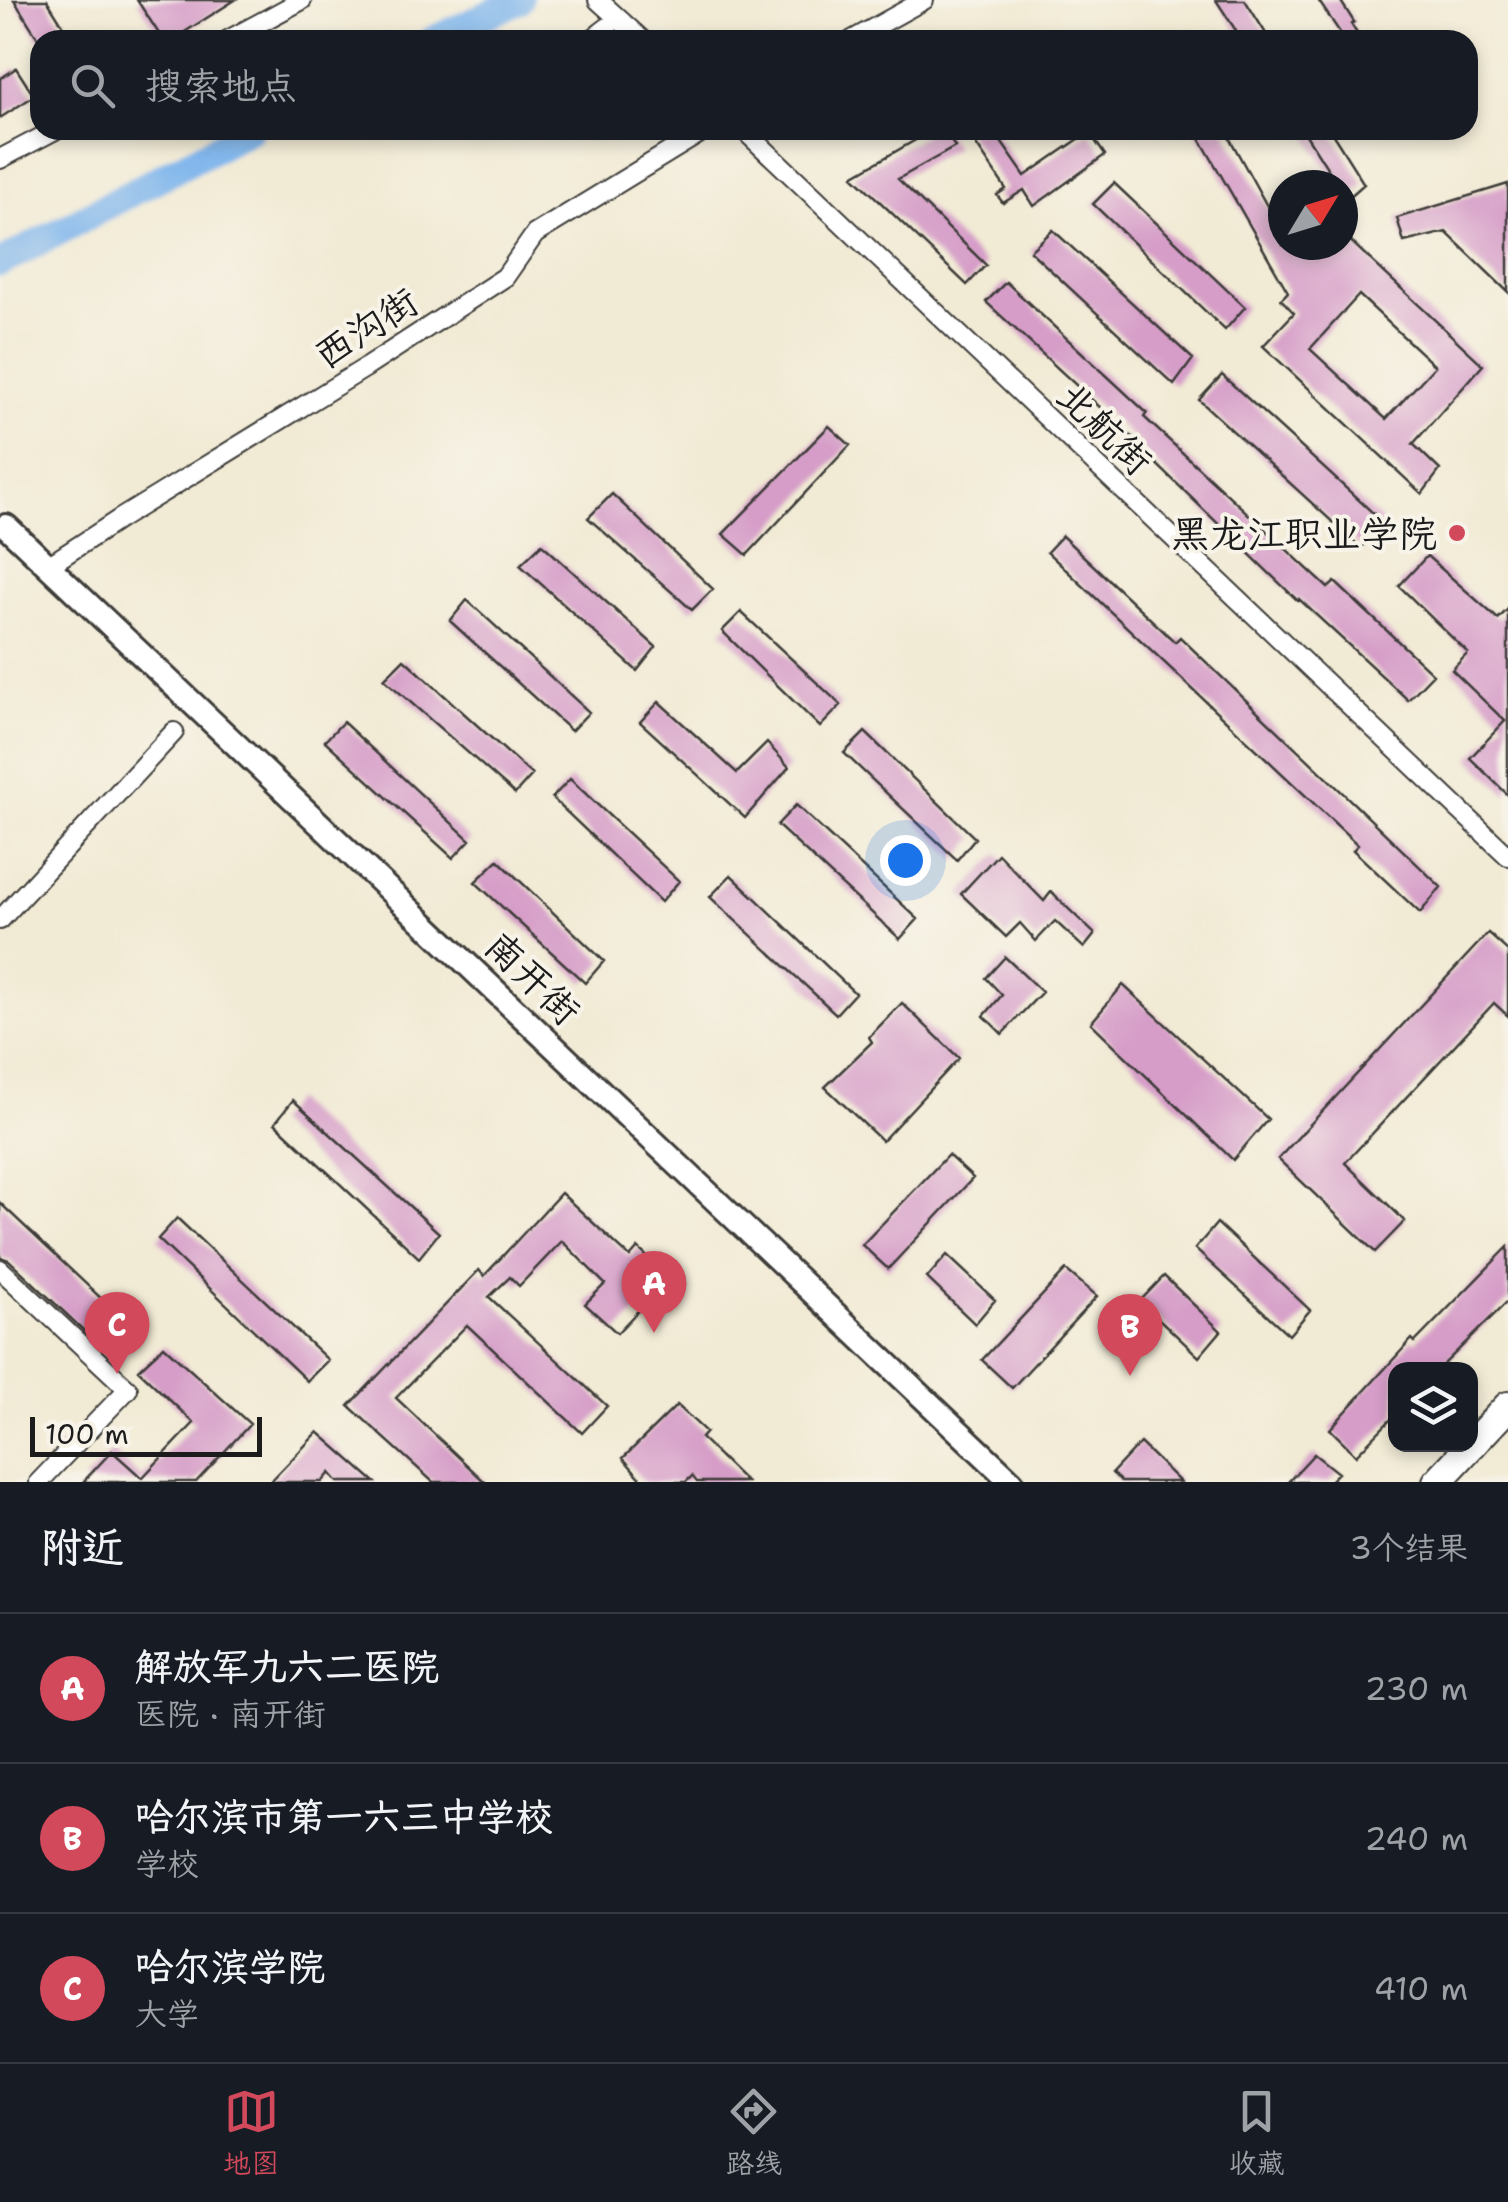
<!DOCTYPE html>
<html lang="zh">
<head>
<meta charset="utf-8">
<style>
  :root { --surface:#171b24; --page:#20242c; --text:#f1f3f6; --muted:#9ea1a6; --line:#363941; --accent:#d1495b }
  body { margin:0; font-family:"Shantell Sans","LXGW WenKai TC",sans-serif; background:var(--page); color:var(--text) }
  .controls { position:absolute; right:30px; bottom:30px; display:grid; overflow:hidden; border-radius:20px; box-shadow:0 5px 15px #0003 }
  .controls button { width:90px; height:90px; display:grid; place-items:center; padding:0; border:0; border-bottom:2px solid var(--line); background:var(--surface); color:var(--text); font:50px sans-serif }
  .compass { position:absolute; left:1268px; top:170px; width:90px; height:90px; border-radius:50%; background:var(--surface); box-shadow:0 5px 15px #0003; rotate:52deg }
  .scale { position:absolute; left:30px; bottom:25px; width:232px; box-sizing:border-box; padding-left:10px; border:5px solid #1c1c1c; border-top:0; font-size:28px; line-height:35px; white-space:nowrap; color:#1c1c1c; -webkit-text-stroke:8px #f7f3e8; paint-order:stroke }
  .you { position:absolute; left:905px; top:860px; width:35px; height:35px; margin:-25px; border:8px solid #fff; border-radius:50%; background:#1a73e8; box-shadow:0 0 0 15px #1a73e833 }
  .badge { display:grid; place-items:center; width:65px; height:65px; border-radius:50%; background:var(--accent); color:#fff; font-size:32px; font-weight:700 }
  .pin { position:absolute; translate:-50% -82px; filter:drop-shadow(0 2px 5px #0008) }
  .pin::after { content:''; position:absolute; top:52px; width:35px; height:30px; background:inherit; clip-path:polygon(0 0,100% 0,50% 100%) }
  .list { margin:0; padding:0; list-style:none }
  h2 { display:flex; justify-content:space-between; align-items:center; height:130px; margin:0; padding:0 40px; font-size:42px }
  h2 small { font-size:32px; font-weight:400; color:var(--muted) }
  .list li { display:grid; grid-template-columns:65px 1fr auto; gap:30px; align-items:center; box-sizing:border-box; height:150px; padding:0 40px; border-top:2px solid var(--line) }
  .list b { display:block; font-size:38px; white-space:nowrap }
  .list p { margin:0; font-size:32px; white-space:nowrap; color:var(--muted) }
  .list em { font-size:32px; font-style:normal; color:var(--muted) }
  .icon { flex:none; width:55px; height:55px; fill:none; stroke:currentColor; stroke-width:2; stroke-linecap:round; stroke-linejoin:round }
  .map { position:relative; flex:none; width:1508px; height:1482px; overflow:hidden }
  .search { position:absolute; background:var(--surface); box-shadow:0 5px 15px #0003; left:30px; right:30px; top:30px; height:110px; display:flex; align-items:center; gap:25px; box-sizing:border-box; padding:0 35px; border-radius:30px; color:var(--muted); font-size:38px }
  .sheet { height:580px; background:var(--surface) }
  nav { display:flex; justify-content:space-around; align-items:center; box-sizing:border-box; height:140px; border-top:2px solid var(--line); background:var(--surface); font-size:28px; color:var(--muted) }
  nav a { display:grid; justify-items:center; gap:5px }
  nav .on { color:var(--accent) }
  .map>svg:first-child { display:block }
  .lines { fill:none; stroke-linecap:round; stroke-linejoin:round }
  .river { stroke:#7cb4ec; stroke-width:28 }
  .building { fill:#d69dc8; fill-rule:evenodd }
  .minor-casing { stroke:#3c3b38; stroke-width:22 }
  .major-casing { stroke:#3c3b38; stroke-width:28 }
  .highway-casing { stroke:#3c3b38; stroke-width:32 }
  .minor { stroke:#fff; stroke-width:18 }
  .major { stroke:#fff; stroke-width:22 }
  .highway { stroke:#fff; stroke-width:28 }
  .poi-dot { fill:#d1495b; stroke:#f7f3e8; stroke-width:4 }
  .labels { text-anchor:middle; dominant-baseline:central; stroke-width:8; stroke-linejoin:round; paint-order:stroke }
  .street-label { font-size:38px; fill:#1c1c1c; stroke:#f7f3e8 }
  .poi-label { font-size:38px; fill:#1c1c1c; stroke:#f7f3e8; text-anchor:end }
</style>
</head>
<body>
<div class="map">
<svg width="1508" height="1482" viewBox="0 0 1508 1482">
  <rect width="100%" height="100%" fill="#f7f3e8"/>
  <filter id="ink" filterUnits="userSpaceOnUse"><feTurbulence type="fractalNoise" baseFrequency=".01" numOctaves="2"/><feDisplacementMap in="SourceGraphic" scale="20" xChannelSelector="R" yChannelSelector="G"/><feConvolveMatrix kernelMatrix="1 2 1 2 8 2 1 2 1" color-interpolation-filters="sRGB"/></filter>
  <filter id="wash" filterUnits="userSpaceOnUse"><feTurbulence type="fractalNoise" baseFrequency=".0048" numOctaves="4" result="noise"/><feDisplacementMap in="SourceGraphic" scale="40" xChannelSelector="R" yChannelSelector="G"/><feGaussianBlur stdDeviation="2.25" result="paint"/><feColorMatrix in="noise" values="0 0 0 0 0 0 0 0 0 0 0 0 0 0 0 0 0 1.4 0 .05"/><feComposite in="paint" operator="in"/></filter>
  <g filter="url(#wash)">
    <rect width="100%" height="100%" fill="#f1ead4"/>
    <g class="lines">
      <!-- river -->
      <path class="river" d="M433,40L519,0
        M0,263L249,130"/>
    </g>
    <g id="blocks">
      <!-- building -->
      <path class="building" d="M14,0H47L72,40H39Z
        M137,0H235L172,40H163Z
        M1216,0H1245L1270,40H1242Z
        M1318,0H1340L1354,22L1351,24L1361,40H1345Z
        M16,68L34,96L0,118V79Z
        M933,130H944L955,147L898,179L986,265L967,285L853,176Z
        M966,130H993L1025,176L1089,132L1105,155L1034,206L1024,190L1003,203L997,195L1006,189Z
        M1195,130H1225L1283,235V245H1343V234L1483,365L1413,444L1440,470L1422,494L1263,346L1294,313L1281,299L1288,292ZM1359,295L1435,366L1386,419L1310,349Z
        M1303,130H1330L1364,184L1347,199L1343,193V185H1338Z
        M1114,183L1245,307L1225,330L1093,204Z
        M1508,184V292L1446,232L1404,242L1397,218Z
        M1053,230L1193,359L1174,385L1030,251Z
        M1006,282L1147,413L1144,417L1328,588L1335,582L1433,674L1408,700L1299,599L1298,601L1139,447L1141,445L986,302Z
        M1222,375L1384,523L1361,548L1199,400Z
        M829,426L850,445L747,555L723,534Z
        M612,494L713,589L692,610L588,518Z
        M1062,536L1175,642L1180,637L1441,887L1420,913L1353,850L1358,845L1047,552Z
        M542,544L656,647L637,671L520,565Z
        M1427,556L1498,619L1508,609V795L1470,758L1505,721L1452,670L1468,653L1399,586Z
        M467,600L589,712L571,731L450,621Z
        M741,612L841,705L820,727L722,631Z
        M404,659L532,775L515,794L384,679Z
        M659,702L737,773L767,743L789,767L745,818L640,722Z
        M343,722L470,840L453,858L325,741Z
        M865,732L975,838L957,860L844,753Z
        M570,779L679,881L661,902L552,798Z
        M796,805L918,919L900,939L777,825Z
        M998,854L1044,901L1051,892L1095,934L1084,948L1055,921L1036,941L1020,923L1006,937L961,894Z
        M498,860L604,961L585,983L475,882Z
        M731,875L855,993L836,1014L710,897Z
        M1488,933L1508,951V1016L1494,1003L1345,1163L1405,1221L1375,1252L1278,1159Z
        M1005,957L1042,992L1002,1034L984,1016L1002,995L986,978Z
        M1123,985L1268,1119L1233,1160L1091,1023Z
        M902,1003L959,1058L882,1141L825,1087L872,1042L869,1037Z
        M293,1100L439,1233L419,1258L275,1123Z
        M948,1155L973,1178L888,1269L862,1245Z
        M561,1193L630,1257L638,1248L669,1278L617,1333L585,1304L605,1284L562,1241L519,1286L510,1277L489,1297L607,1406L582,1433L467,1325L396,1398L485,1482H433L349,1406L479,1270L484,1276Z
        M0,1203L122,1318L98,1344L9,1260L0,1257Z
        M177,1218L328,1360L307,1381L158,1239Z
        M1217,1223L1310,1310L1289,1335L1195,1249Z
        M1508,1247V1301L1438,1370H1396V1414L1356,1455L1330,1429L1412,1339L1415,1342Z
        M947,1255L995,1300L975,1324L927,1278Z
        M1066,1270L1097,1296L1012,1388L982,1360Z
        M1164,1276L1221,1331L1199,1357L1140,1301Z
        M164,1346L250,1424L196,1482H83L112,1451L142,1478L194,1423L138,1370Z
        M677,1405L706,1432L701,1438L746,1482H697L692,1476L686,1482H644L623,1458Z
        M318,1432L375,1482H338L330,1473L322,1482H270Z
        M1140,1443L1180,1482H1121L1112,1473Z
        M1314,1454L1338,1473L1329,1482H1288Z"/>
    </g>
  </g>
  <g filter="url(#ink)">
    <use href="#blocks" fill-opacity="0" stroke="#3c3b38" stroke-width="2.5"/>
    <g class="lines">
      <!-- minor casing -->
      <g class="minor-casing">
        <path id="minor" d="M598,0L642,40
          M228,40L302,0
          M591,40L608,27
          M852,40L924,0
          M744,130L1508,856
          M0,159L55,130
          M48,566L121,518L365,368L505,277L535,234L705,130
          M0,920L174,732
          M0,1269L128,1389L39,1482"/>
      </g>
      <!-- major casing -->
      <g class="major-casing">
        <path id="major" d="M6,526L1012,1482"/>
      </g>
      <!-- highway casing -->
      <g class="highway-casing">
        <path id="highway" d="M1437,1482L1508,1406"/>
      </g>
      <!-- minor -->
      <use href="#minor" class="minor"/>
      <!-- major -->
      <use href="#major" class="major"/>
      <!-- highway -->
      <use href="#highway" class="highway"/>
    </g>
  </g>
  <!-- markers -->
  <circle class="poi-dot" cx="1457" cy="533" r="10"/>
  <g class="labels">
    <!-- street labels -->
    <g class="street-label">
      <text transform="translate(366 328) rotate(-33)">西沟街</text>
      <text transform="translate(1105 428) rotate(44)">北航街</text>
      <text transform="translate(533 978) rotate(44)">南开街</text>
    </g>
    <!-- poi labels -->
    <g class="poi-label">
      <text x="1437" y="533">黑龙江职业学院</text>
    </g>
  </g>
</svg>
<div class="controls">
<button><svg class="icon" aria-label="layers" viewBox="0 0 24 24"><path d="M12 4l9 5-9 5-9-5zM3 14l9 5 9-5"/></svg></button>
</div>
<svg class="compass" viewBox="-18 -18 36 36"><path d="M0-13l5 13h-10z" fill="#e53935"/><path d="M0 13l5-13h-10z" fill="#9ea1a6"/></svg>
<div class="scale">100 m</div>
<div class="you"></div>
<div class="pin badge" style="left:654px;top:1333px">A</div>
<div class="pin badge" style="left:1130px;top:1376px">B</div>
<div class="pin badge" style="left:117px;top:1374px">C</div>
<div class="search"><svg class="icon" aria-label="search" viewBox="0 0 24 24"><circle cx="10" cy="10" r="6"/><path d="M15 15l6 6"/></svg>搜索地点</div>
</div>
<section class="sheet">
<h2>附近<small>3个结果</small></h2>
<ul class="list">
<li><span class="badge">A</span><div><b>解放军九六二医院</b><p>医院 · 南开街</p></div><em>230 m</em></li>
<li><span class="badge">B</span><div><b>哈尔滨市第一六三中学校</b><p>学校</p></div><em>240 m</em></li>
<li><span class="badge">C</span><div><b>哈尔滨学院</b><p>大学</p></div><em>410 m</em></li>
</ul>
</section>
<nav>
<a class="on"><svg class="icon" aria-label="map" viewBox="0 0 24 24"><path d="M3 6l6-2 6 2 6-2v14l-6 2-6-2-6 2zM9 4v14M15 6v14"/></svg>地图</a>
<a><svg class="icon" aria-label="directions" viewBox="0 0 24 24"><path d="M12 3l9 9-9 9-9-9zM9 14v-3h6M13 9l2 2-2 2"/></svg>路线</a>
<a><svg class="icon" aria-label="saved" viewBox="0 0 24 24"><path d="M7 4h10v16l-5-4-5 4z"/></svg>收藏</a>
</nav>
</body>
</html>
